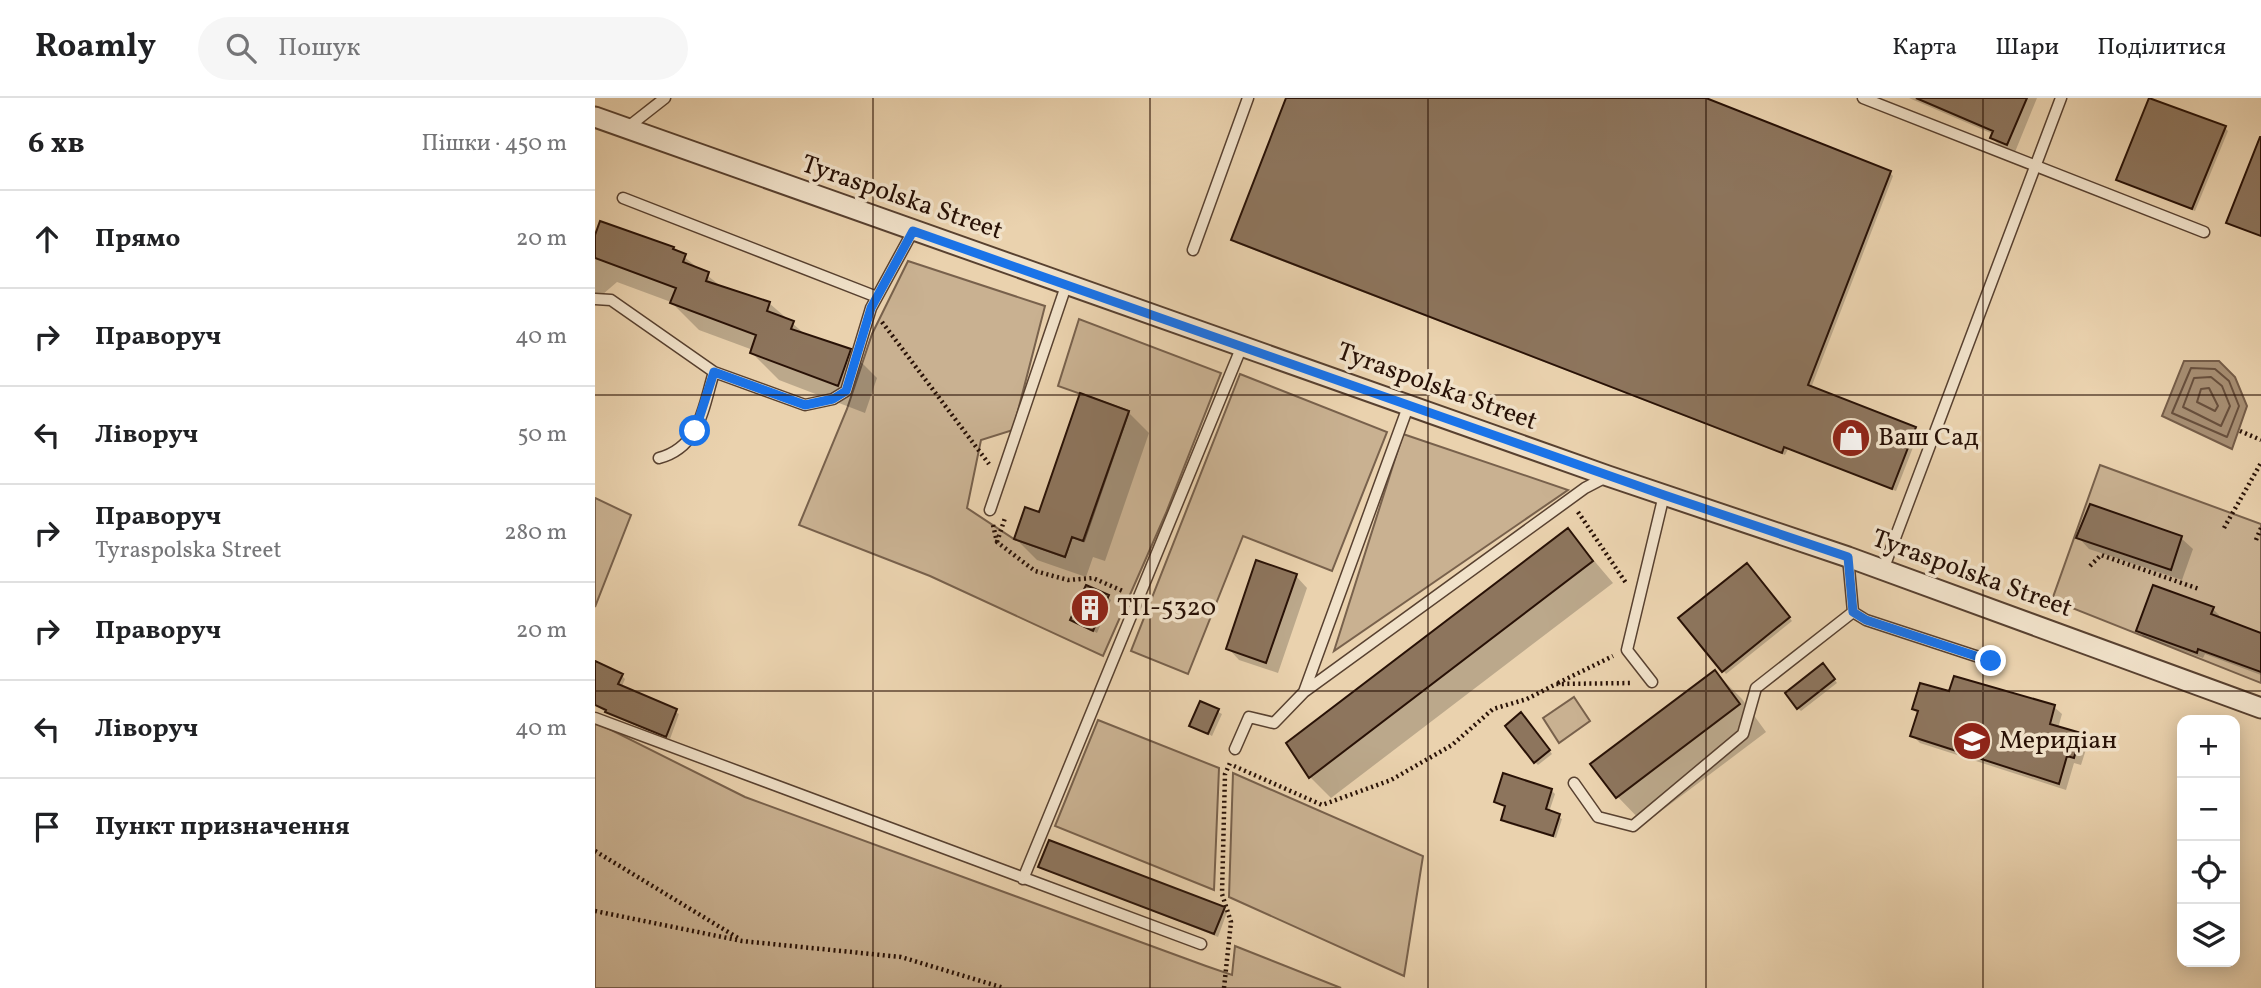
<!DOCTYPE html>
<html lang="uk">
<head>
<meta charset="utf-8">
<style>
  :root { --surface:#fff; --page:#f6f6f6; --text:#202124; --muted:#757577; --line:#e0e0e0 }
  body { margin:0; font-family:Vollkorn,serif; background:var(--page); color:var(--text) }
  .controls { position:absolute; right:21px; bottom:21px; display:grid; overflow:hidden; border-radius:14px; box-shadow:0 4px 18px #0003 }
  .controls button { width:63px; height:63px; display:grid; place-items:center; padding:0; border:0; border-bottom:2px solid var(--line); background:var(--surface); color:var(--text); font:35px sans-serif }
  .stop { position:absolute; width:21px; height:21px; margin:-16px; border:5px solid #1a73e8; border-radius:50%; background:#fff }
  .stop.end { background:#1a73e8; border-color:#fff; box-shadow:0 2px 7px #0008 }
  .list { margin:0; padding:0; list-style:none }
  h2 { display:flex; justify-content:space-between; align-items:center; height:91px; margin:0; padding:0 28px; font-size:30px }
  h2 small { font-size:23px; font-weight:400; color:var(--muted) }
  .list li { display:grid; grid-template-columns:46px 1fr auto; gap:21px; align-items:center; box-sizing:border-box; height:98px; padding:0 28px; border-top:2px solid var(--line) }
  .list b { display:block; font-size:26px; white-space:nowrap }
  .list p { margin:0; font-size:23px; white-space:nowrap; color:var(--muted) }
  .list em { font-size:23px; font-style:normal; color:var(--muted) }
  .icon { flex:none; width:38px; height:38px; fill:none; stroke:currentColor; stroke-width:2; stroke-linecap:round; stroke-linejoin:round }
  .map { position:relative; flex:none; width:1666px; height:890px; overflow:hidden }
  header { display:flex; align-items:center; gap:42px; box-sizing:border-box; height:98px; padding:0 35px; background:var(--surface); border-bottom:2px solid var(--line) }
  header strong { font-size:33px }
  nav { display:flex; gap:38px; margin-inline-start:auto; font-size:24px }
  .search { width:490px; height:63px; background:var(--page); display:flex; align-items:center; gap:18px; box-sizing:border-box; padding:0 24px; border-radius:38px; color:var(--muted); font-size:26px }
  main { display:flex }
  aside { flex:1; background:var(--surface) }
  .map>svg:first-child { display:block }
  .green { fill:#c9b191; stroke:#78614c; stroke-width:2 }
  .water { fill:#a89075; stroke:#755d49; stroke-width:2 }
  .shadow { fill:#0003 }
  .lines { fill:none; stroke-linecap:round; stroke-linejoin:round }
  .shore { stroke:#68503e; stroke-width:2 }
  .building { fill:#8d755d; stroke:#281106; stroke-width:2 }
  .lane-casing { stroke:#584130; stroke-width:13 }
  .street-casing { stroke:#584130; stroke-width:23 }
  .path { stroke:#281106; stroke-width:4.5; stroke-dasharray:2 3.5; stroke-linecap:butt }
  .lane { stroke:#f1e2ca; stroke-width:10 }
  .street { stroke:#f1e2ca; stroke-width:19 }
  .route { stroke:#1a73e8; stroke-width:9 }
  .grid { fill:none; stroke:#281106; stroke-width:2; stroke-opacity:0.55 }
  .labels { text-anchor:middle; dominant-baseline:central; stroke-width:7; stroke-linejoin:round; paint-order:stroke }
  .street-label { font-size:26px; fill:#281106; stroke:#f1e2ca }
  .poi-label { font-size:26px; fill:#281106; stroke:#f1e2ca; text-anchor:start }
</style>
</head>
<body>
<header>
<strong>Roamly</strong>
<div class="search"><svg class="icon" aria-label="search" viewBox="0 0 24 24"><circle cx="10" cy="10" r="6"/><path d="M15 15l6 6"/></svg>Пошук</div>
<nav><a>Карта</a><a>Шари</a><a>Поділитися</a></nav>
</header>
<main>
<aside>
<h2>6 хв<small>Пішки · 450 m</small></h2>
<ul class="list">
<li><svg class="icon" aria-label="ahead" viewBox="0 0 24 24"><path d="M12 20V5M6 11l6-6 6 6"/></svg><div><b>Прямо</b></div><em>20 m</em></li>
<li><svg class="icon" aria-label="right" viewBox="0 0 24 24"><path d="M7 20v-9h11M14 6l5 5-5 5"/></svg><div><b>Праворуч</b></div><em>40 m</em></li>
<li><svg class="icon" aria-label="left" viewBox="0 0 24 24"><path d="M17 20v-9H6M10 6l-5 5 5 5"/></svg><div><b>Ліворуч</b></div><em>50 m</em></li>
<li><svg class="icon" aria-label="right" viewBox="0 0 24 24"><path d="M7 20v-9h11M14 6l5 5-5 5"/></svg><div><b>Праворуч</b><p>Tyraspolska Street</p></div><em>280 m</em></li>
<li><svg class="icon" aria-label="right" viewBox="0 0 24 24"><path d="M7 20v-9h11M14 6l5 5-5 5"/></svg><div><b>Праворуч</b></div><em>20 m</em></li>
<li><svg class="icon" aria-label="left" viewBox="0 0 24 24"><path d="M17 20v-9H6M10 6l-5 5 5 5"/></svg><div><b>Ліворуч</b></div><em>40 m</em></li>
<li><svg class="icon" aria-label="arrive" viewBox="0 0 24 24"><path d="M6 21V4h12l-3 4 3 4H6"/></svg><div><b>Пункт призначення</b></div></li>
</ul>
</aside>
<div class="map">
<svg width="1666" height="890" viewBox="0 0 1666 890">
  <rect width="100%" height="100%" fill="#ead2ae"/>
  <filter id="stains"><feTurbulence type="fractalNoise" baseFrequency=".00286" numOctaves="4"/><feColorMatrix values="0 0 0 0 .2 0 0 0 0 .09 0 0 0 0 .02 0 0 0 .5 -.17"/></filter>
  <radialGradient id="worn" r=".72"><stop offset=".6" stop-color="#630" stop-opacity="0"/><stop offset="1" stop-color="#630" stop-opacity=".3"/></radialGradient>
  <!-- green -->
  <path class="green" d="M313,163L450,208L418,332L386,342L372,410L419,441L470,459L477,439L489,443L534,313L463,288L484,221L626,275L571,415L508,558L335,478L204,427L252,311L277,236Z
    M645,276L792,334L737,473L648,438L593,576L536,553Z
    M808,336L973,392L739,553Z
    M1505,367L1666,426V585L1457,502Z
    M0,400L36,417L0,509Z
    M979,599L995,623L964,645L948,620Z
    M503,622L624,670L619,792L460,728Z
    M0,624L150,699L611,868L637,877L640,848L746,890H0Z
    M638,675L828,758L809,878L634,799Z"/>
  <!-- water -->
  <path class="water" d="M1589,263H1624L1640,279L1652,308L1637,351L1567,318Z"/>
  <!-- shadow -->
  <path class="shadow" d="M693,0H1106L1295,75L1298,78L1216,290L1324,334L1301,393L1193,351L1190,357L641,145L638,142Z
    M1314,0H1442L1420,54L1404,47L1397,40L1398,36Z
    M1630,30L1633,33L1600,113L1523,82Z
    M0,135L78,150L128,190L174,205L212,238L255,253L282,280L270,315L184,282L157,255L158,252L104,232L76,204L22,184L0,203Z
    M533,314L554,335L510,463L498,459L491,479L442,462L421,441Z
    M973,432L1018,485L736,700L715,679Z
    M1483,439L1586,440L1598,451L1587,482L1494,451Z
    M1155,471L1197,523L1131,576L1128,572Z
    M701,478L712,490L683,575L644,562L633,550Z
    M513,499L516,502L502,535L477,522Z
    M1618,511L1624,517L1623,521L1666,537V577L1610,556L1608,560L1549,539L1543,533Z
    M0,565L27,578L30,581L27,588L84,616L75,641L15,617L0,607Z
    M1231,571L1242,585L1206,613L1203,610Z
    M1120,574L1147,601L1171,634L1049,726L1022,698Z
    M1355,596L1459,609L1467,616L1463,630L1485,637L1493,645L1486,667L1479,665L1471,692L1325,645L1317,637L1324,616L1319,611Z
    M606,605L627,616L617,638L597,627Z
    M930,620L957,656L943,667L940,664Z
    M956,692L960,696L954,714L967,721L961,740L911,725L908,721L912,709L901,704Z
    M446,769L629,811L632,814L623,839Z"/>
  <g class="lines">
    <!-- shore -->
    <path class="shore" d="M1596,270L1620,271L1634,283L1644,308L1632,339L1577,315Z
      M1616,279L1627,288L1635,308L1626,328L1588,309L1599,280Z
      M1614,290L1623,308L1620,313L1602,304L1606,291Z"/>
  </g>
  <!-- building -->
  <path class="building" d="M691,0H1111L1296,73L1213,287L1321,329L1297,391L1189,349L1187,355L636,142Z
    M1321,0H1432L1412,47L1395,40L1398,33Z
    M1554,0L1631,28L1597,111L1521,82Z
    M1665,39H1666V138L1631,125Z
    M5,123L79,149L78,151L91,156L88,164L114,174L111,183L175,204L172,213L199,223L196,231L256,251L243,288L155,255L161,237L75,205L81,190L0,160V137Z
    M485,295L534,313L488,443L477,439L470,459L419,441L430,409L444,414Z
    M1495,406L1587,438L1576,472L1481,440Z
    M973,430L998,463L714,680L691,645Z
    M661,462L702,476L671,565L631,551Z
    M1152,465L1195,519L1127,574L1083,520Z
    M491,487L514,497L498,533L475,522Z
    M1558,487L1619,509L1616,516L1666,535V574L1603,551L1602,555L1541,533Z
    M0,563L28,576L23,586L82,611L71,639L10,614L11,612L0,607Z
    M1228,565L1240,581L1202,611L1190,595Z
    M1120,572L1145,606L1021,700L995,666Z
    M1359,578L1460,607L1455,626L1486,635L1479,660L1472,658L1464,686L1315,638L1323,613L1317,611L1325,585L1354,593Z
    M605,603L624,611L613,636L594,628Z
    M926,614L955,652L939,665L910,628Z
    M908,675L957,691L951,711L965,716L958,738L906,722L910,708L899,704Z
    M454,742L630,809L619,836L443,769Z"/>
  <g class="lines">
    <!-- lane casing -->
    <g class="lane-casing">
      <path id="lane" d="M1268,0L1609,134
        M33,29L70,0
        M28,100L282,199
        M598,152L653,0
        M0,201L16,202L119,274L210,307L238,301L251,293L276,210L318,133
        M64,360C105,349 108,310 119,274
        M395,412L472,185
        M1288,472L1466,0
        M1258,514L1271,522L1396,563
        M1057,584L1032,552L1069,397
        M709,594L990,390L1013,378
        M0,620L606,846
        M640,651L654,619L679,625L709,594L814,306
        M979,685L1003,719L1038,728L1148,636L1161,590L1258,514L1253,459
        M428,781L647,248"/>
    </g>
    <!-- street casing -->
    <g class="street-casing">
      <path id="street" d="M0,19L1013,378L1253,459L1666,610"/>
    </g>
    <!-- path -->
    <path class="path" d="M287,224L394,366
      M1645,333L1666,342
      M983,414L1031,485
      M398,427L402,444L440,473L473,482L498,480L530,494
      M1629,430L1666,365
      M1661,442L1666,430
      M402,444L410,420
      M1495,468L1506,457L1604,491
      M963,585L1018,558
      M639,668L727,707L796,682L857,647L898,611L932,601L961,586L1038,585
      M0,753L143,840
      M0,813L147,843L306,859L409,890
      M629,890L636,824L627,796L630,676L635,665"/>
    <!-- lane -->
    <use href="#lane" class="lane"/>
    <!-- street -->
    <use href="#street" class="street"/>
  </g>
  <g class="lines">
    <!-- route -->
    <path class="route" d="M100,333L119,274L210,307L238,301L251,293L276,210L318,133L1069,397L1253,459L1258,514L1271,522L1396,563"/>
  </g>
  <!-- grid -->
  <path class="grid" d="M278,0V890M555,0V890M833,0V890M1111,0V890M1388,0V890M0,297H1666M0,593H1666"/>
  <!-- icons -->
  <defs>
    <g id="shop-disc" transform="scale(2.0125)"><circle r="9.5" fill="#8f2418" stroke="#f1e2ca"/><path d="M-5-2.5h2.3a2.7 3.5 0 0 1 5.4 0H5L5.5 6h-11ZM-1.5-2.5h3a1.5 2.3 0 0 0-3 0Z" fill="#fff"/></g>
    <g id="building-disc" transform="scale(2.0125)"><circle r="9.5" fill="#8f2418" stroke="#f1e2ca"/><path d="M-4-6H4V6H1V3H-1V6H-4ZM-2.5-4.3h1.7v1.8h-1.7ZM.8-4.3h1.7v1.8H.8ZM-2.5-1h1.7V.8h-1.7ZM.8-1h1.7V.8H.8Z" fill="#fff"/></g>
    <g id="school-disc" transform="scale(2.0125)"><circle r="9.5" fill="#8f2418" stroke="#f1e2ca"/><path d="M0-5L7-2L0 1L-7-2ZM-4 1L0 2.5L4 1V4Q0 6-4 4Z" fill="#fff"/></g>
  </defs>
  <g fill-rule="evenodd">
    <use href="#shop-disc" x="1256" y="340"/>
    <use href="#building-disc" x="495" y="510"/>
    <use href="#school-disc" x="1377" y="643"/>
  </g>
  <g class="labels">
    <!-- street labels -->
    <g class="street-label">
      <text transform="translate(307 100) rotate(19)">Tyraspolska Street</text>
      <text transform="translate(842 289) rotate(20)">Tyraspolska Street</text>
      <text transform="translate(1377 476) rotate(20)">Tyraspolska Street</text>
    </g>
    <!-- poi labels -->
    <g class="poi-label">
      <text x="1283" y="340">Ваш Сад</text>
      <text x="522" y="510">ТП-5320</text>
      <text x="1404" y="643">Меридіан</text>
    </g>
  </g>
  <rect width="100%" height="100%" filter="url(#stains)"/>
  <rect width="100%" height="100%" fill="url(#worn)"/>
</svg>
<div class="controls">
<button>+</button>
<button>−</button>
<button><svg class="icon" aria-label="locate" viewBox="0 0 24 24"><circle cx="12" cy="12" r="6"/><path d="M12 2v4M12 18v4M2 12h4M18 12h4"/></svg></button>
<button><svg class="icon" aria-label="layers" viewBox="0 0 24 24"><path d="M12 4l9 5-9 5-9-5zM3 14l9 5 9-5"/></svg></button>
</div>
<div class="stop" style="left:100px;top:333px"></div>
<div class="stop end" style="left:1396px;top:563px"></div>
</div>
</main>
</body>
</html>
